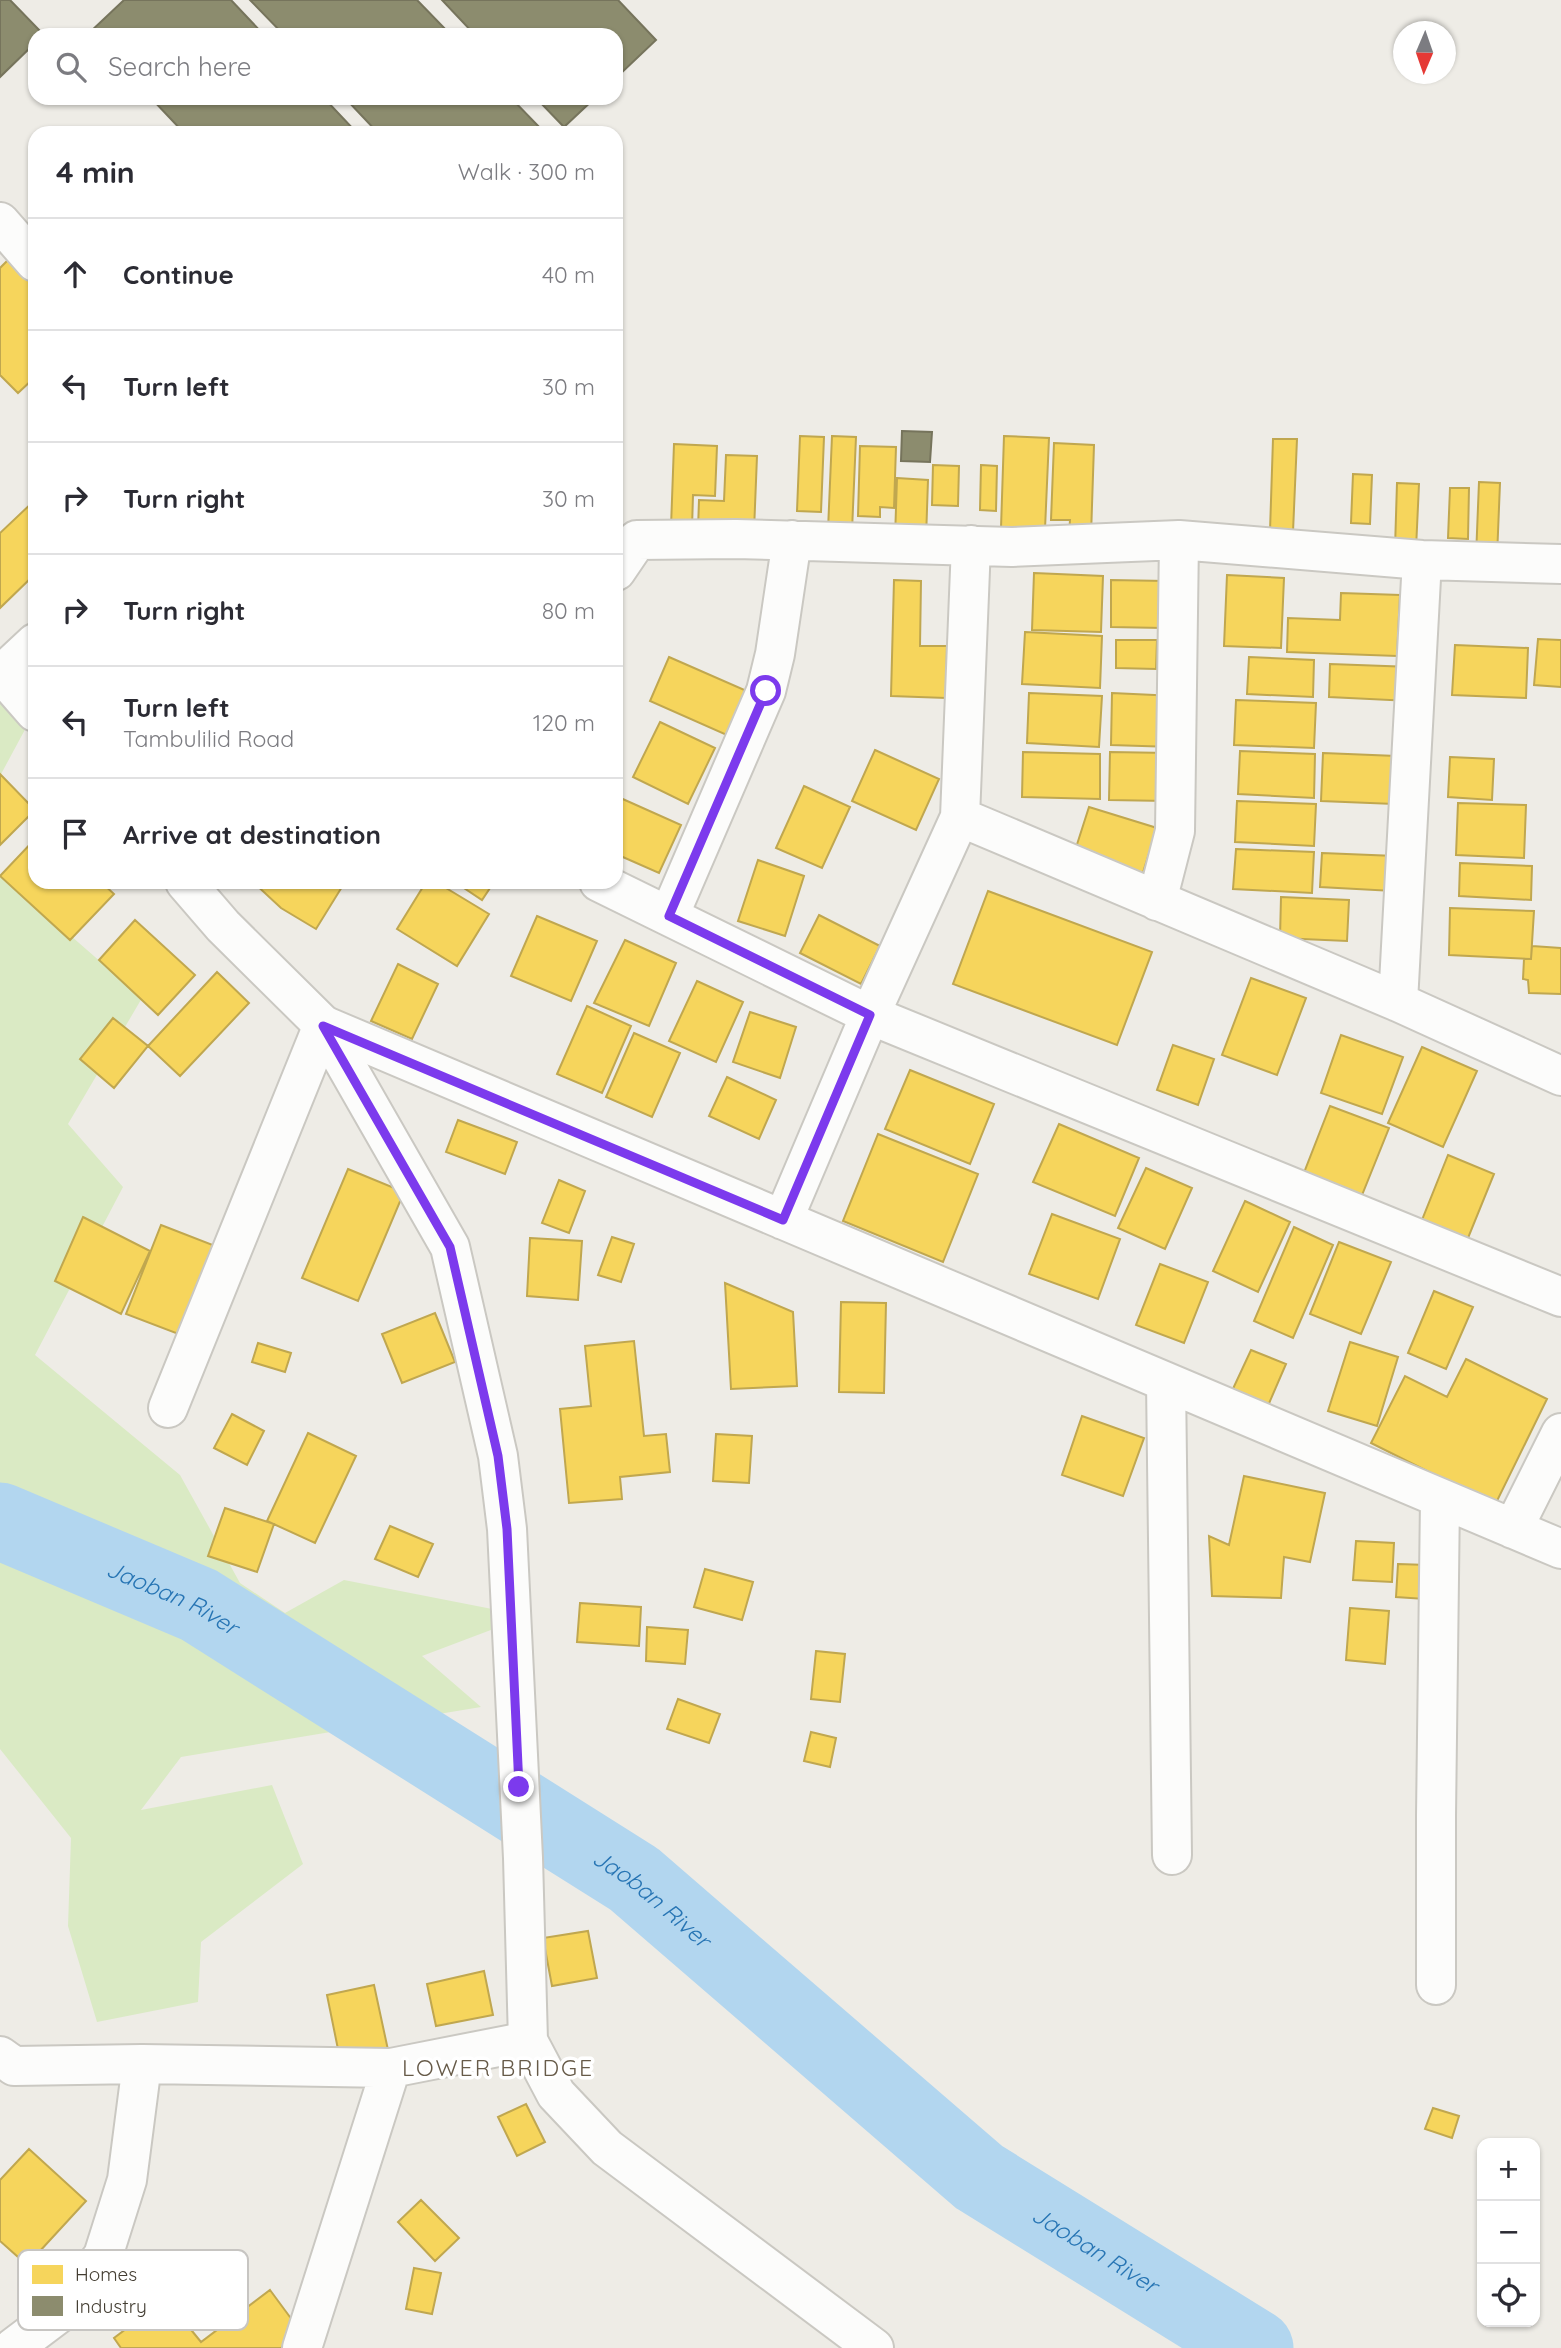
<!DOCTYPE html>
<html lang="en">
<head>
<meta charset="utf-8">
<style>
  :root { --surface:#fff; --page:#f7f7f7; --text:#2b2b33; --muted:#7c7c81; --line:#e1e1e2 }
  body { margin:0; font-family:Quicksand,sans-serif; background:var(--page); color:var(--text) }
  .controls { position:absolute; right:21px; bottom:21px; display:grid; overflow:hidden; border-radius:14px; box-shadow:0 2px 5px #0004 }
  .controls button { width:63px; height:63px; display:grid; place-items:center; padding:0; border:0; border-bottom:2px solid var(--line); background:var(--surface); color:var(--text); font:35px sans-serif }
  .compass { position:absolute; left:1393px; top:21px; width:63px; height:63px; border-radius:50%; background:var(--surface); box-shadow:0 2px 5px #0004; rotate:182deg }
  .stop { position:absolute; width:21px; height:21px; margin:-16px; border:5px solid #7c3aed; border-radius:50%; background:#fff }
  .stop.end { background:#7c3aed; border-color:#fff; box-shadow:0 2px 7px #0008 }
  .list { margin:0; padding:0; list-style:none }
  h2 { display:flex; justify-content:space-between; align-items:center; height:91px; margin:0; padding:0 28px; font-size:30px }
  h2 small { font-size:23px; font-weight:400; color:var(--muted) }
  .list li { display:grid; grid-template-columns:46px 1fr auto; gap:21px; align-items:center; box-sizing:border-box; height:112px; padding:0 28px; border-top:2px solid var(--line) }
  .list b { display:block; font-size:26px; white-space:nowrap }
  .list p { margin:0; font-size:23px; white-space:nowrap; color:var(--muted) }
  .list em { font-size:23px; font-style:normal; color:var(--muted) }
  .icon { flex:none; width:38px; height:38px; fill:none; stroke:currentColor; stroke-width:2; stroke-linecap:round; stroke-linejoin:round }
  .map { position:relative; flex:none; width:1561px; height:2348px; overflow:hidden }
  .search { position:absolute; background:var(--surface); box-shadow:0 2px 5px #0004; left:28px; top:28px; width:595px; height:77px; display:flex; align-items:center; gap:18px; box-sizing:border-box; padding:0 24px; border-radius:21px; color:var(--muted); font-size:26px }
  .panel { position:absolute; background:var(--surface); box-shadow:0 2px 5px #0004; left:28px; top:126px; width:595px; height:763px; border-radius:21px }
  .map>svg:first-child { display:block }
  .green { fill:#daeac4 }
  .homes { fill:#f6d55c; stroke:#c0a74f; stroke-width:2 }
  .industry { fill:#8c8c6e; stroke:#76745c; stroke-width:2 }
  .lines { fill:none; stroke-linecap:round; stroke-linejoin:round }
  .river { stroke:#b2d6ef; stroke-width:77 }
  .minor-casing { stroke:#cac8c2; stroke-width:42 }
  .tertiary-casing { stroke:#cac8c2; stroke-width:42 }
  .minor { stroke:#fcfcfb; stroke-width:38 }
  .tertiary { stroke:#fcfcfb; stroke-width:38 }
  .route { stroke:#7c3aed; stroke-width:9 }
  .labels { text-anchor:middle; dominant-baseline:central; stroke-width:7; stroke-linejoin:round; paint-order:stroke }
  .water-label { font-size:23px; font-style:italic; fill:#2775b4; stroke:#fff }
  .neighbourhood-label { font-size:23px; letter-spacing:2px; fill:#675b49; stroke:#fff }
  .key { fill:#fff; stroke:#c7c5c2; stroke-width:2 }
  .key-label { font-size:19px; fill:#433d32 }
</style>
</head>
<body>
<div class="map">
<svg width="1561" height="2348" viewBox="0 0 1561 2348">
  <rect width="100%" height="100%" fill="#eeece6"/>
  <!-- green -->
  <path class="green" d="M0,691L28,724L0,776Z
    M0,874L142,998L68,1124L123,1187L35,1355L180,1475L240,1583L285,1613L344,1580L528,1616L422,1656L481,1707L181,1757L141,1810L272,1785L303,1864L201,1942L198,2002L97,2022L68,1926L71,1838L0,1749Z"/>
  <!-- homes -->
  <path class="homes" d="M12,256L35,280V377L18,393L0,375V268Z
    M800,436L824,437L821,512L797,511Z
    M832,436L856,437L852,531L828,530Z
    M1004,436L1049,438L1045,529L1001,528Z
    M1273,439H1297L1293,532L1270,531Z
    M1054,443L1094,445L1091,536L1069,535L1070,520H1051Z
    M674,444L717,446L715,496L693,495L692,528L671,527Z
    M860,446L896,447L894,508L880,507V517L858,516Z
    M726,455L757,456L754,531L698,529L699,500L724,501Z
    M933,465L959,466L958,506L932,505Z
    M981,465L997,466L996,511L980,510Z
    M1353,474L1372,475L1370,524L1351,523Z
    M897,478L928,480L926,539L895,538Z
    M1479,482L1500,483L1497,557H1476Z
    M1397,483L1419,484L1416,549L1395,548Z
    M1450,488H1469L1468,539L1448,538Z
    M35,500V574L0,608V533Z
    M1034,573L1103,576L1101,632L1032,630Z
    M1227,575L1284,578L1281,648L1224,646Z
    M894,580L921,581L920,646H947L946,698L891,696Z
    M1111,580L1165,581L1163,628L1111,627Z
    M1341,593L1400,595L1397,656L1287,652L1288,618L1340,620Z
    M1025,632L1102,636L1100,688L1022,684Z
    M1538,639L1561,640V687L1534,685Z
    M1116,640H1157L1156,669L1116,668Z
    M1455,645L1528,648L1526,698L1452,695Z
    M669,657L749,692L729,736L650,701Z
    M1249,657L1314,660L1313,697L1247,694Z
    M1330,664L1412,667L1410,701L1329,697Z
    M1029,693L1102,696L1099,747L1027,743Z
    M1112,693L1175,696L1173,747L1111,745Z
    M1236,700L1316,703L1314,748L1234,745Z
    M660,722L715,748L688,804L633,777Z
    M875,750L939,779L916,830L852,801Z
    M1240,751L1315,754L1314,798L1238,794Z
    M1023,752L1100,754V799L1022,797Z
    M1110,752L1168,753L1167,801L1109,800Z
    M1323,753L1396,756L1394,804L1321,801Z
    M1450,757L1494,759L1492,800L1448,797Z
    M0,774L35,810L0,845Z
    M804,786L850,807L822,868L776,848Z
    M616,796L681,825L659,873L616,854Z
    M1237,801L1316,804L1314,846L1235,842Z
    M1458,803L1526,805L1524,858L1456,855Z
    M1089,807L1157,828L1140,882L1072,860Z
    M35,839V882H101L114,894L70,940L0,876Z
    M1236,849L1314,852L1312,893L1233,889Z
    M1322,853L1395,856L1393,891L1320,887Z
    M758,860L804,876L785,936L738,921Z
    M1460,863L1532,866L1531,900L1459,896Z
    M253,882H345L316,929L281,908Z
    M426,882H436L489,914L457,966L397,929Z
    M455,882H494L482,900Z
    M988,891L1152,952L1117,1045L953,984Z
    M1281,897L1349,900L1347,941L1280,938Z
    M1450,908L1534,911L1531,959L1449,955Z
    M819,915L880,946L861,984L800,953Z
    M537,916L597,941L571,1001L511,976Z
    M135,920L195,975L158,1015L99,960Z
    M625,940L676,963L649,1026L594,1003Z
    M1532,946L1561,948V994L1529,993L1528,980L1523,979L1524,959H1531Z
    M398,964L438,984L412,1039L371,1021Z
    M217,972L249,1003L180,1076L148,1046Z
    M1251,978L1306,998L1277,1075L1222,1055Z
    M697,981L743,1002L716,1062L669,1041Z
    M587,1006L631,1026L602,1093L557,1074Z
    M750,1012L796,1027L780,1078L733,1062Z
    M113,1018L148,1046L114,1088L80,1059Z
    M634,1033L680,1053L652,1117L606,1097Z
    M1341,1035L1403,1057L1382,1114L1321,1093Z
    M1173,1045L1214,1059L1198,1105L1157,1090Z
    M1422,1047L1477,1071L1443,1147L1388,1123Z
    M910,1070L994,1104L970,1164L885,1129Z
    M727,1077L776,1100L759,1139L709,1116Z
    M1330,1106L1389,1128L1358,1205L1300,1183Z
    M458,1120L517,1142L505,1174L446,1152Z
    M1059,1124L1139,1158L1115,1216L1033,1182Z
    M878,1134L978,1174L943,1262L843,1221Z
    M1448,1155L1494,1174L1466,1243L1420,1225Z
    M1146,1168L1192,1188L1165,1249L1118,1228Z
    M348,1169L404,1192L358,1301L302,1278Z
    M559,1180L585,1191L569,1233L542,1223Z
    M1245,1201L1290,1222L1258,1292L1213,1271Z
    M1052,1214L1120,1239L1098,1299L1029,1274Z
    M83,1217L150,1251L121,1314L55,1281Z
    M161,1225L223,1249L189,1338L126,1314Z
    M1294,1227L1333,1245L1293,1338L1254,1321Z
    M612,1237L634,1244L621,1282L598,1275Z
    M530,1238L582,1241L578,1300L527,1296Z
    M1339,1242L1391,1262L1361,1334L1310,1314Z
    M1160,1264L1208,1282L1184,1343L1136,1325Z
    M725,1283L793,1312L797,1386L731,1389Z
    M1434,1291L1473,1307L1446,1369L1408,1353Z
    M841,1302L886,1303L884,1393L839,1392Z
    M435,1313L455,1362L402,1383L382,1334Z
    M634,1341L644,1436L666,1434L670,1472L620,1477L622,1499L569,1503L560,1409L591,1406L585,1346Z
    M1350,1342L1398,1357L1377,1426L1328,1411Z
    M258,1343L291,1353L285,1372L252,1362Z
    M1251,1350L1286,1364L1267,1408L1231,1393Z
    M1466,1359L1547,1399L1495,1505L1371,1443L1405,1376L1447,1397Z
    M232,1414L264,1431L247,1465L214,1448Z
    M1082,1416L1144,1438L1123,1496L1062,1475Z
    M308,1433L356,1456L315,1543L267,1521Z
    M716,1434L752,1436L749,1483L713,1481Z
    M1244,1476L1325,1493L1310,1562L1284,1557L1281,1598L1212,1596L1209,1536L1229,1545Z
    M225,1508L274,1524L257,1572L208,1556Z
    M390,1526L433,1544L418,1577L375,1559Z
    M1356,1541L1394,1543L1392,1582L1353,1580Z
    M1398,1564L1427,1565L1425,1599L1396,1597Z
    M705,1569L753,1582L742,1620L694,1607Z
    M580,1603L641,1607L639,1646L577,1642Z
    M1350,1608L1389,1611L1385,1664L1346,1660Z
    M647,1627L688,1630L685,1664L646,1661Z
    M816,1651L845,1654L840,1702L811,1699Z
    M678,1699L720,1714L709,1743L667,1729Z
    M811,1732L836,1738L830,1767L804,1761Z
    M588,1931L597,1978L552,1986L543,1938Z
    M484,1971L493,2015L436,2026L427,1984Z
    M374,1985L388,2050L340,2059L327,1995Z
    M526,2104L545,2142L517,2156L498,2117Z
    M1433,2108L1459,2116L1452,2138L1425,2129Z
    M29,2149L86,2201L27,2265L0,2241V2180Z
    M421,2200L459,2238L435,2261L398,2222Z
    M414,2268L441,2273L432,2314L406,2309Z
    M270,2290L301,2332L281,2348H121L114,2338L166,2299L201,2342Z"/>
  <!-- industry -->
  <path class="industry" d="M0,0H10L44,35H35V43L0,77Z
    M124,0H231L264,35H91L89,33Z
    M250,0H417L451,35H284Z
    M442,0H618L656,40L616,78V35H475Z
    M151,98H324L357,133H184Z
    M345,98H511L545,133H378Z
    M536,98H595L564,127Z
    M902,431L932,432L930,462L901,461Z"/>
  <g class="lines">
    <!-- river -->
    <path class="river" id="s1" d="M0,1521L199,1605L634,1879L979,2177L1255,2348"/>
    <!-- minor casing -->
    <g class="minor-casing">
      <path id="minor" d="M0,222L35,262
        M616,571L637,540L736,539L1012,547L1179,540L1422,560L1561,564
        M2,674L35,643
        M960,817L1398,1002L1561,1076
        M599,882L870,1015L1561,1297
        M1157,901L1175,831L1179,540
        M669,916L766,691L775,654L792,540
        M1398,1002L1422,560
        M783,1220L870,1015L960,817L971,545
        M1166,1382L1172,1855
        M168,1408L323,1025L1561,1549
        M1513,1529L1561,1433
        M1436,1985V1816L1440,1499
        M0,2056L14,2066L142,2064L391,2068
        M13,2348L58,2314L103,2256L127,2180L142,2064
        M302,2348L391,2068L528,2041"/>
    </g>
    <!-- tertiary casing -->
    <g class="tertiary-casing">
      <path id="tertiary" d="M0,672L35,712
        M185,882L223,926L323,1025L450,1247L498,1456L507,1529L523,1858L528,2041L556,2094L607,2148L874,2348"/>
    </g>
    <!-- minor -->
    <use href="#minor" class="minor"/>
    <!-- tertiary -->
    <use href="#tertiary" class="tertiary"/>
  </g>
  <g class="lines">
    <!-- route -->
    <path class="route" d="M519,1787L507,1529L498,1456L450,1247L323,1026L783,1220L870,1015L669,916L766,691"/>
  </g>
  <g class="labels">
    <!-- water labels -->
    <g class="water-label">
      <text stroke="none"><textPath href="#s1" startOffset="189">Jaoban River</textPath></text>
      <text stroke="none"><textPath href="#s1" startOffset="756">Jaoban River</textPath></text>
      <text stroke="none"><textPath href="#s1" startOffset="1323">Jaoban River</textPath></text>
    </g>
    <!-- neighbourhood labels -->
    <g class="neighbourhood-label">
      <text x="498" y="2067">LOWER BRIDGE</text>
    </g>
  </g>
  <!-- legend -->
  <rect x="18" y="2250" width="230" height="80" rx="10" class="key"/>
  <rect x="32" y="2265" width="31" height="19" fill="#f6d55c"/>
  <rect x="32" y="2296" width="31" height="20" fill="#8c8c6e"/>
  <g class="key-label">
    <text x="75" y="2281">Homes</text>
    <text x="75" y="2313">Industry</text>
  </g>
</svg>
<div class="controls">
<button>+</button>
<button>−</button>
<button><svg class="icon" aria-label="locate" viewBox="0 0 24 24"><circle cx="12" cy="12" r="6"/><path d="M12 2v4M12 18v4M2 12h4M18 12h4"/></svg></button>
</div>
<svg class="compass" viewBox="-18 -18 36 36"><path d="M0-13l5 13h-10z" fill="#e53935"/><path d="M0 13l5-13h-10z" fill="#7c7c81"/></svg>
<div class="stop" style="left:766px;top:691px"></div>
<div class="stop end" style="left:519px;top:1787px"></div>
<div class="search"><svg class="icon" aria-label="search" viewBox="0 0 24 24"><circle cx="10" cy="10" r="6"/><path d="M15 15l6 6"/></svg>Search here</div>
<section class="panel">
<h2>4 min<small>Walk · 300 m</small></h2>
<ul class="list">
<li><svg class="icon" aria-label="ahead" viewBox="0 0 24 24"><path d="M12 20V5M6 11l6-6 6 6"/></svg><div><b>Continue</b></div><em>40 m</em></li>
<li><svg class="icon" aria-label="left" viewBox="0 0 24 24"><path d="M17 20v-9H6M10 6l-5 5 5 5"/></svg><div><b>Turn left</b></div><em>30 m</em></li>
<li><svg class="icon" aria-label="right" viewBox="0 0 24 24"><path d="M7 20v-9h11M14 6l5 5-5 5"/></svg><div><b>Turn right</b></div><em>30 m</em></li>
<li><svg class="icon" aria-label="right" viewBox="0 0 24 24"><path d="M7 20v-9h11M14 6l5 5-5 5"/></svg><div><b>Turn right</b></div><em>80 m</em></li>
<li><svg class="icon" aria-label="left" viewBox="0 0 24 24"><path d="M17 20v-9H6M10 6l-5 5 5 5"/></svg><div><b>Turn left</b><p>Tambulilid Road</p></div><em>120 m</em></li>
<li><svg class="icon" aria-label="arrive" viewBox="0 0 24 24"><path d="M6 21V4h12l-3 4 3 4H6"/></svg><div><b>Arrive at destination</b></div></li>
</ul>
</section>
</div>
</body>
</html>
